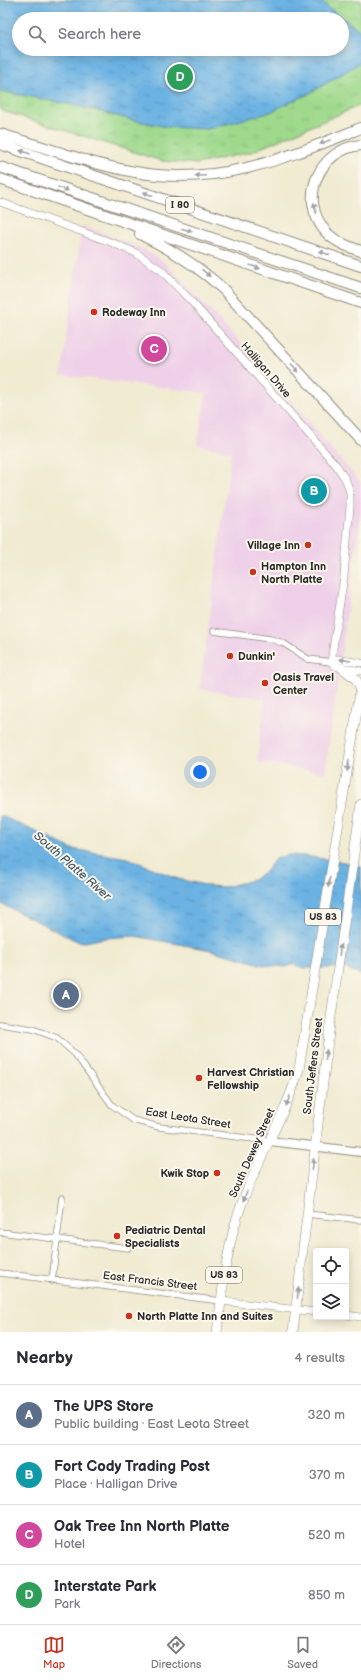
<!DOCTYPE html>
<html lang="en">
<head>
<meta charset="utf-8">
<style>
  :root { --surface:#fff; --page:#f7f7f7; --text:#2b2b33; --muted:#7c7c81; --line:#e1e1e2; --accent:#c8321e }
  body { margin:0; font-family:"Balsamiq Sans",sans-serif; background:var(--page); color:var(--text) }
  .controls { position:absolute; right:12px; bottom:12px; display:grid; overflow:hidden; border-radius:4px; box-shadow:0 2px 10px #0003 }
  .controls button { width:36px; height:36px; display:grid; place-items:center; padding:0; border:0; border-bottom:1px solid var(--line); background:var(--surface); color:var(--text); font:20px sans-serif }
  .you { position:absolute; left:200px; top:772px; width:14px; height:14px; margin:-10px; border:3px solid #fff; border-radius:50%; background:#1a73e8; box-shadow:0 0 0 6px #1a73e833 }
  .badge { display:grid; place-items:center; width:26px; height:26px; border-radius:50%; background:var(--accent); color:#fff; font-size:13px; font-weight:700 }
  .pin { position:absolute; translate:-50% -50%; border:2px solid #fff; box-shadow:0 1px 4px #0006 }
  .list { margin:0; padding:0; list-style:none }
  h2 { display:flex; justify-content:space-between; align-items:center; height:52px; margin:0; padding:0 16px; font-size:17px }
  h2 small { font-size:13px; font-weight:400; color:var(--muted) }
  .list li { display:grid; grid-template-columns:26px 1fr auto; gap:12px; align-items:center; box-sizing:border-box; height:60px; padding:0 16px; border-top:1px solid var(--line) }
  .list b { display:block; font-size:15px; white-space:nowrap }
  .list p { margin:0; font-size:13px; white-space:nowrap; color:var(--muted) }
  .list em { font-size:13px; font-style:normal; color:var(--muted) }
  .icon { flex:none; width:22px; height:22px; fill:none; stroke:currentColor; stroke-width:2; stroke-linecap:round; stroke-linejoin:round }
  .map { position:relative; flex:none; width:361px; height:1332px; overflow:hidden }
  .search { position:absolute; background:var(--surface); box-shadow:0 2px 10px #0003; left:12px; right:12px; top:12px; height:44px; display:flex; align-items:center; gap:10px; box-sizing:border-box; padding:0 14px; border-radius:22px; color:var(--muted); font-size:15px }
  .sheet { height:292px; background:var(--surface) }
  nav { display:flex; justify-content:space-around; align-items:center; box-sizing:border-box; height:56px; border-top:1px solid var(--line); background:var(--surface); font-size:11px; color:var(--muted) }
  nav a { display:grid; justify-items:center; gap:2px }
  nav .on { color:var(--accent) }
  .map>svg:first-child { display:block }
  .built { fill:#eed0e8 }
  .park { fill:url(#park-tufts); stroke:#64825c; fill-rule:evenodd }
  .water { fill:url(#water-ripples); stroke:#4c6f87; fill-rule:evenodd }
  .lines { fill:none; stroke-linecap:round; stroke-linejoin:round }
  .minor-casing { stroke:#8e8b7e; stroke-width:7 }
  .tertiary-casing { stroke:#8e8b7e; stroke-width:8 }
  .secondary-casing { stroke:#8e8b7e; stroke-width:10 }
  .trunk-casing { stroke:#8e8b7e; stroke-width:10 }
  .motorway-casing { stroke:#8e8b7e; stroke-width:12 }
  .minor { stroke:#fff; stroke-width:5.5 }
  .tertiary { stroke:#fff; stroke-width:7 }
  .secondary { stroke:#fff; stroke-width:8 }
  .trunk { stroke:#fff; stroke-width:9 }
  .motorway { stroke:#fff; stroke-width:10 }
  .oneway { fill:#a0a0a0 }
  .poi-dot { fill:#c8321e; stroke:#fbf7ec; stroke-width:1.5 }
  .labels { text-anchor:middle; dominant-baseline:central; stroke-width:4; stroke-linejoin:round; paint-order:stroke }
  .shield { fill:#fbf7ec; stroke:#696865; stroke-width:1 }
  .shield-label { font-size:10px; font-weight:bold; fill:#2b2b2b }
  .poi-label { font-size:11px; font-weight:bold; fill:#2b2b2b; stroke:#fbf7ec; text-anchor:start }
  .street-label { font-size:11px; fill:#2b2b2b; stroke:#fbf7ec }
  .water-label { font-size:12px; font-style:italic; fill:#425b6b; stroke:#fbf7ec }
</style>
</head>
<body>
<div class="map">
<svg width="361" height="1332" viewBox="0 0 361 1332">
  <defs>
    <pattern id="park-tufts" width="24" height="20" patternUnits="userSpaceOnUse"><rect width="24" height="20" fill="#9ed98c"/><path d="M3 7l-1-3M5 7V3M7 7l1-3M15 17l-1-3M17 17v-4M19 17l1-3" fill="none" stroke="#88ba79"/></pattern>
    <pattern id="water-ripples" width="26" height="14" patternUnits="userSpaceOnUse"><rect width="26" height="14" fill="#6cb3e3"/><path d="M2 4q2-2 4 0t4 0M15 11q2-2 4 0t4 0" fill="none" stroke="#5992b8"/></pattern>
  </defs>
  <rect width="100%" height="100%" fill="#fbf7ec"/>
  <filter id="ink" filterUnits="userSpaceOnUse"><feTurbulence type="fractalNoise" baseFrequency=".025" numOctaves="2"/><feDisplacementMap in="SourceGraphic" scale="8" xChannelSelector="R" yChannelSelector="G"/><feConvolveMatrix kernelMatrix="1 2 1 2 8 2 1 2 1" color-interpolation-filters="sRGB"/></filter>
  <filter id="wash" filterUnits="userSpaceOnUse"><feTurbulence type="fractalNoise" baseFrequency=".012" numOctaves="4" result="noise"/><feDisplacementMap in="SourceGraphic" scale="16" xChannelSelector="R" yChannelSelector="G"/><feGaussianBlur stdDeviation="0.9" result="paint"/><feColorMatrix in="noise" values="0 0 0 0 0 0 0 0 0 0 0 0 0 0 0 0 0 1.4 0 .05"/><feComposite in="paint" operator="in"/></filter>
  <g filter="url(#wash)">
    <rect width="100%" height="100%" fill="#f1ebd2"/>
    <!-- built -->
    <path class="built" d="M82,225L144,249L165,263L249,352L361,483V510L325,773L257,762L265,699L200,689L231,452L197,445L206,393L61,375Z"/>
    <!-- park -->
    <path class="park" d="M0,0H361V105L251,152L197,164L162,161L0,110ZM19,19H342V49H19Z"/>
    <!-- water -->
    <path class="water" d="M0,0H319L359,30L361,35V62L314,91L268,113L207,129L168,127L132,120L74,105L0,91ZM19,19H342V49H19Z
      M0,815L72,849L128,858L178,879L209,886L224,887L253,880L267,870L275,859L287,855L305,856L344,862L361,867V975L345,968H301L294,964L286,967L264,965L211,950L135,936L105,938L85,942L77,941L0,903Z"/>
  </g>
  <g filter="url(#ink)">
    <g class="lines">
      <!-- minor casing -->
      <g class="minor-casing">
        <path id="minor" d="M214,631L270,639L283,643L308,659L331,662
          M0,1024L33,1029L57,1038L75,1054L112,1105L133,1120L159,1127L270,1141
          M307,1214L361,1220
          M0,1232L128,1248
          M0,1273L221,1301
          M52,1281L62,1197"/>
      </g>
      <!-- tertiary casing -->
      <g class="tertiary-casing">
        <path id="tertiary" d="M0,202L113,243L136,253L161,270L191,301L336,465L346,480L350,493V506L344,576L331,662
          M331,662L335,666L361,671
          M331,662L337,659L361,663
          M221,1301L316,1312
          M346,1315L361,1317"/>
      </g>
      <!-- secondary casing -->
      <g class="secondary-casing">
        <path id="secondary" d="M270,1141L361,1152"/>
      </g>
      <!-- trunk casing -->
      <g class="trunk-casing">
        <path id="trunk" d="M342,668L355,678L361,688
          M217,1332C223,1290 226,1247 241,1206C257,1159 285,1117 299,1069L361,686
          M293,1332L330,1024L361,804"/>
      </g>
      <!-- motorway casing -->
      <g class="motorway-casing">
        <path id="motorway" d="M0,134C45,147 89,164 135,172C218,187 286,158 361,128
          M0,144L361,266
          M361,145C319,149 297,199 326,232C335,242 349,247 361,251
          M0,167L361,288
          M0,179L361,303
          M140,234C171,249 198,266 223,289L361,440"/>
      </g>
      <!-- minor -->
      <use href="#minor" class="minor"/>
      <!-- tertiary -->
      <use href="#tertiary" class="tertiary"/>
      <!-- secondary -->
      <use href="#secondary" class="secondary"/>
      <!-- trunk -->
      <use href="#trunk" class="trunk"/>
      <!-- motorway -->
      <use href="#motorway" class="motorway"/>
    </g>
    <!-- one-way arrows -->
    <defs><path id="oneway-solid" d="M-6-.8H1V-3.2L6.5 0L1 3.2V.8H-6Z"/></defs>
    <g class="oneway">
      <use href="#oneway-solid" transform="translate(325 142) rotate(158)"/>
      <use href="#oneway-solid" transform="translate(25 152) rotate(-161)"/>
      <use href="#oneway-solid" transform="translate(200 176) rotate(177)"/>
      <use href="#oneway-solid" transform="translate(63 189) rotate(19)"/>
      <use href="#oneway-solid" transform="translate(148 194) rotate(-161)"/>
      <use href="#oneway-solid" transform="translate(315 208) rotate(-104)"/>
      <use href="#oneway-solid" transform="translate(187 230) rotate(18)"/>
      <use href="#oneway-solid" transform="translate(324 253) rotate(-162)"/>
      <use href="#oneway-solid" transform="translate(255 267) rotate(19)"/>
      <use href="#oneway-solid" transform="translate(206 273) rotate(41)"/>
      <use href="#oneway-solid" transform="translate(295 368) rotate(48)"/>
      <use href="#oneway-solid" transform="translate(345 660) rotate(-171)"/>
      <use href="#oneway-solid" transform="translate(348 766) rotate(99)"/>
      <use href="#oneway-solid" transform="translate(329 882) rotate(99)"/>
      <use href="#oneway-solid" transform="translate(340 950) rotate(-82)"/>
      <use href="#oneway-solid" transform="translate(326 1055) rotate(-83)"/>
      <use href="#oneway-solid" transform="translate(288 1101) rotate(111)"/>
      <use href="#oneway-solid" transform="translate(313 1164) rotate(-83)"/>
      <use href="#oneway-solid" transform="translate(245 1196) rotate(112)"/>
      <use href="#oneway-solid" transform="translate(298 1293) rotate(-83)"/>
    </g>
  </g>
  <!-- markers -->
  <g class="poi-dot">
    <circle cx="94" cy="312" r="4"/>
    <circle cx="308" cy="545" r="4"/>
    <circle cx="253" cy="572" r="4"/>
    <circle cx="230" cy="656" r="4"/>
    <circle cx="265" cy="683" r="4"/>
    <circle cx="199" cy="1078" r="4"/>
    <circle cx="217" cy="1173" r="4"/>
    <circle cx="117" cy="1236" r="4"/>
    <circle cx="129" cy="1316" r="4"/>
  </g>
  <g class="labels">
    <!-- shield labels -->
    <g class="shield">
      <rect x="166" y="197" width="28" height="16" rx="3"/>
      <rect x="305" y="909" width="36" height="16" rx="3"/>
      <rect x="206" y="1267" width="36" height="16" rx="3"/>
    </g>
    <g class="shield-label">
      <text x="180" y="205">I 80</text>
      <text x="323" y="917">US 83</text>
      <text x="224" y="1275">US 83</text>
    </g>
    <!-- poi labels -->
    <g class="poi-label">
      <text x="102" y="312">Rodeway Inn</text>
      <text x="300" y="545" text-anchor="end">Village Inn</text>
      <text x="261" y="566">Hampton Inn<tspan x="261" dy="13">North Platte</tspan></text>
      <text x="238" y="656">Dunkin'</text>
      <text x="273" y="677">Oasis Travel<tspan x="273" dy="13">Center</tspan></text>
      <text x="207" y="1072">Harvest Christian<tspan x="207" dy="13">Fellowship</tspan></text>
      <text x="209" y="1173" text-anchor="end">Kwik Stop</text>
      <text x="125" y="1230">Pediatric Dental<tspan x="125" dy="13">Specialists</tspan></text>
      <text x="137" y="1316">North Platte Inn and Suites</text>
    </g>
    <!-- street labels -->
    <g class="street-label">
      <text transform="translate(266 370) rotate(49)">Halligan Drive</text>
      <text transform="translate(313 1066) rotate(-83)">South Jeffers Street</text>
      <text transform="translate(188 1118) rotate(9)">East Leota Street</text>
      <text transform="translate(252 1153) rotate(-66)">South Dewey Street</text>
      <text transform="translate(150 1281) rotate(7)">East Francis Street</text>
    </g>
    <!-- water labels -->
    <g class="water-label">
      <text transform="translate(72 866) rotate(41)">South Platte River</text>
    </g>
  </g>
</svg>
<div class="controls">
<button><svg class="icon" aria-label="locate" viewBox="0 0 24 24"><circle cx="12" cy="12" r="6"/><path d="M12 2v4M12 18v4M2 12h4M18 12h4"/></svg></button>
<button><svg class="icon" aria-label="layers" viewBox="0 0 24 24"><path d="M12 4l9 5-9 5-9-5zM3 14l9 5 9-5"/></svg></button>
</div>
<div class="you"></div>
<div class="pin badge" style="left:66px;top:995px;background:#5c6f8a">A</div>
<div class="pin badge" style="left:314px;top:491px;background:#0f9aa8">B</div>
<div class="pin badge" style="left:154px;top:349px;background:#d1479c">C</div>
<div class="pin badge" style="left:180px;top:77px;background:#2e9e5b">D</div>
<div class="search"><svg class="icon" aria-label="search" viewBox="0 0 24 24"><circle cx="10" cy="10" r="6"/><path d="M15 15l6 6"/></svg>Search here</div>
</div>
<section class="sheet">
<h2>Nearby<small>4 results</small></h2>
<ul class="list">
<li><span class="badge" style="background:#5c6f8a">A</span><div><b>The UPS Store</b><p>Public building · East Leota Street</p></div><em>320 m</em></li>
<li><span class="badge" style="background:#0f9aa8">B</span><div><b>Fort Cody Trading Post</b><p>Place · Halligan Drive</p></div><em>370 m</em></li>
<li><span class="badge" style="background:#d1479c">C</span><div><b>Oak Tree Inn North Platte</b><p>Hotel</p></div><em>520 m</em></li>
<li><span class="badge" style="background:#2e9e5b">D</span><div><b>Interstate Park</b><p>Park</p></div><em>850 m</em></li>
</ul>
</section>
<nav>
<a class="on"><svg class="icon" aria-label="map" viewBox="0 0 24 24"><path d="M3 6l6-2 6 2 6-2v14l-6 2-6-2-6 2zM9 4v14M15 6v14"/></svg>Map</a>
<a><svg class="icon" aria-label="directions" viewBox="0 0 24 24"><path d="M12 3l9 9-9 9-9-9zM9 14v-3h6M13 9l2 2-2 2"/></svg>Directions</a>
<a><svg class="icon" aria-label="saved" viewBox="0 0 24 24"><path d="M7 4h10v16l-5-4-5 4z"/></svg>Saved</a>
</nav>
</body>
</html>
